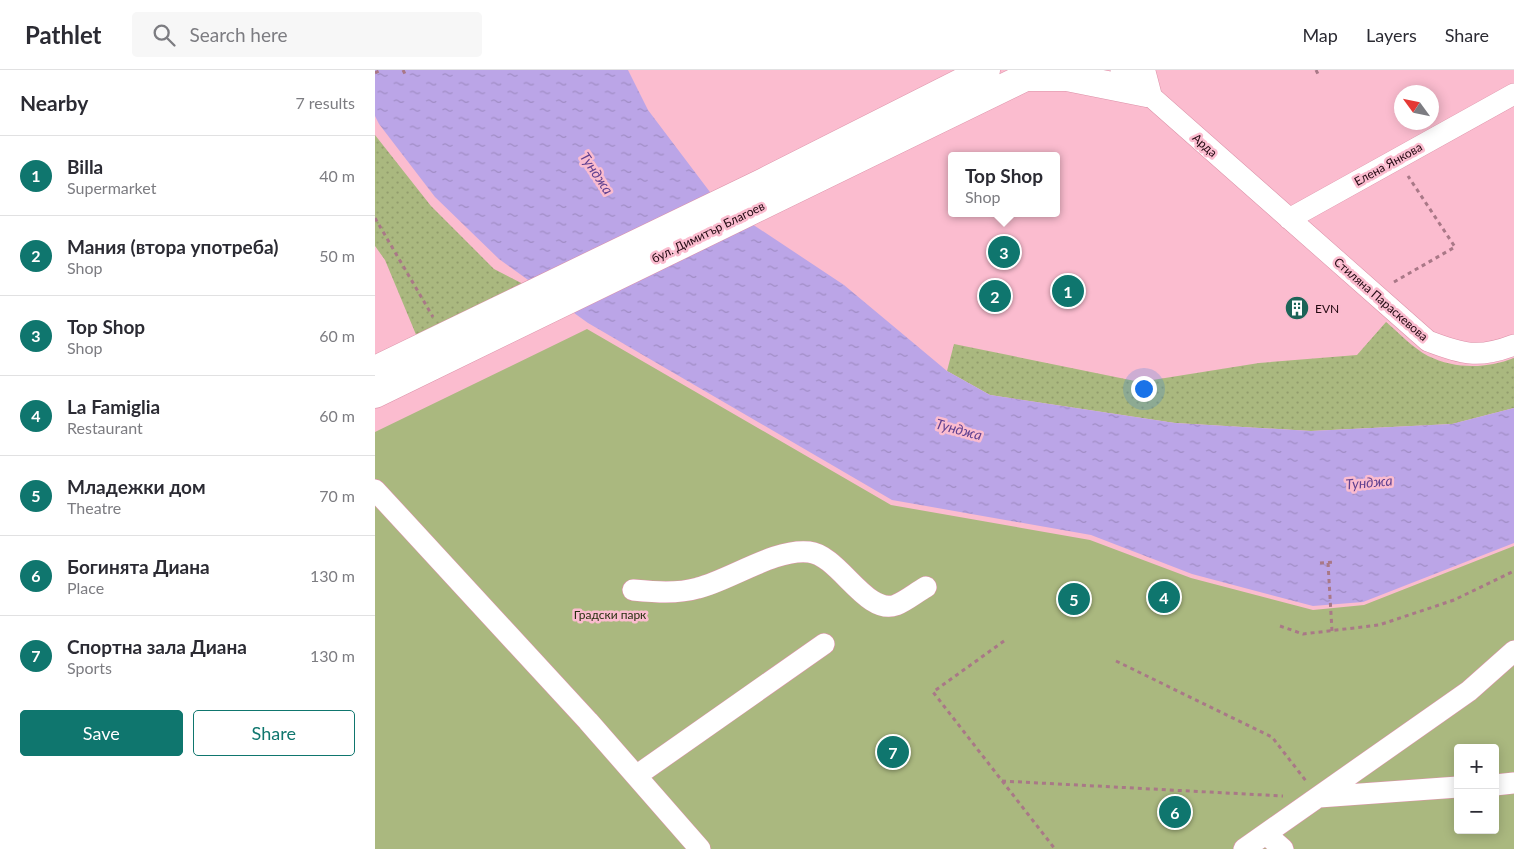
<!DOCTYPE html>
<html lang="en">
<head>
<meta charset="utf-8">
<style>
  :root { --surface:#fff; --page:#f7f7f7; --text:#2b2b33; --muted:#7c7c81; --line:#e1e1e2; --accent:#0f766e }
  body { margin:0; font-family:Lato,sans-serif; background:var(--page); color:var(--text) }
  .controls { position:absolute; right:15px; bottom:15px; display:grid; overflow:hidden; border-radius:5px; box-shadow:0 2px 12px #0003 }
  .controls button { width:45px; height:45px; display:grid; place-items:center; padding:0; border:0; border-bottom:1px solid var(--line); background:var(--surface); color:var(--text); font:25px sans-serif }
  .compass { position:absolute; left:1019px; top:15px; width:45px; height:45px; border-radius:50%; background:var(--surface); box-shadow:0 2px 12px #0003; rotate:303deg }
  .you { position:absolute; left:768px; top:318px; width:18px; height:18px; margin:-12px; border:4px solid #fff; border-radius:50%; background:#1a73e8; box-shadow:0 0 0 8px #1a73e833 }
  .badge { display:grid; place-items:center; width:32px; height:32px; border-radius:50%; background:var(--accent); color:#fff; font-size:16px; font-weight:700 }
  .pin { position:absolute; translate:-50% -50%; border:2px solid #fff; box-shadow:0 1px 5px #0006 }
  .popup { position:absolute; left:573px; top:82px; width:112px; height:65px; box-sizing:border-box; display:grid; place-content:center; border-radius:5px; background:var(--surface); filter:drop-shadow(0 1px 4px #0005); font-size:16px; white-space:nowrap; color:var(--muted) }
  .popup b { font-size:19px; color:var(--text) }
  .popup::after { content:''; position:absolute; left:50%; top:100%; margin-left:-10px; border:10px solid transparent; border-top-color:var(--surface) }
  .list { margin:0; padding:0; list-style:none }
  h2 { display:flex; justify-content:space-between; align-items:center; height:65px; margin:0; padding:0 20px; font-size:21px }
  h2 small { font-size:16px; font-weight:400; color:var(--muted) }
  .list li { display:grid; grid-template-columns:32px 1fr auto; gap:15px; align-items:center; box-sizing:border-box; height:80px; padding:0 20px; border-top:1px solid var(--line) }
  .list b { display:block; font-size:19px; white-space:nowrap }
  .list p { margin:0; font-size:16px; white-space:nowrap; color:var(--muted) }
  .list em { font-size:16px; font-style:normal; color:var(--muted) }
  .actions { display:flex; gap:10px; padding:15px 20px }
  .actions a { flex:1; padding:11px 0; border:1px solid var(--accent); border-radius:5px; text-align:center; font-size:18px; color:var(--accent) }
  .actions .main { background:var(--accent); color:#fff }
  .icon { flex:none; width:28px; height:28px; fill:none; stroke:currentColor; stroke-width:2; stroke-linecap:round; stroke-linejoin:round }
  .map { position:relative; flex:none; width:1139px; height:779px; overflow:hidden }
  header { display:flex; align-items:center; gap:30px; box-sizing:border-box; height:70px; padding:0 25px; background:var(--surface); border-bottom:1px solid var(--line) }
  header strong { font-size:24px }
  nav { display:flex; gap:28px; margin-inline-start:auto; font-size:18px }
  .search { width:350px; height:45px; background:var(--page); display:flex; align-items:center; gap:12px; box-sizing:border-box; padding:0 18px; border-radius:5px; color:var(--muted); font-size:19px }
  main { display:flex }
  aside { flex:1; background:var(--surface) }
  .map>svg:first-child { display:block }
  .grass { fill:url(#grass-dots) }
  .park { fill:#aab87f; fill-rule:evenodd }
  .water { fill:url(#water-ripples) }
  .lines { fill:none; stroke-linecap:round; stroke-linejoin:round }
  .minor-casing { stroke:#dc91a8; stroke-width:22 }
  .major-casing { stroke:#dc91a8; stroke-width:29 }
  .path { stroke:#a97887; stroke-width:3; stroke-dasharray:4 4; stroke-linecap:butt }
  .minor { stroke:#fff; stroke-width:21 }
  .major { stroke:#fff; stroke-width:28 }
  .labels { text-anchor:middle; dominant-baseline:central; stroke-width:5; stroke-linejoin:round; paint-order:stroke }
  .street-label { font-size:12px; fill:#210710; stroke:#fbbccf }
  .poi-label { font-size:12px; fill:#210710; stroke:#fbbccf; text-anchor:start }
  .park-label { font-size:12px; fill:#272e0f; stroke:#fbbccf }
  .water-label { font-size:14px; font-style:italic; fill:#614190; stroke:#fbbccf }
</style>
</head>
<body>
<header>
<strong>Pathlet</strong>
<div class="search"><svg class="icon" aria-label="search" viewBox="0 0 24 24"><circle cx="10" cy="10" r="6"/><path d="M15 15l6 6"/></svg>Search here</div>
<nav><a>Map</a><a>Layers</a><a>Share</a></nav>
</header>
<main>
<aside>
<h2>Nearby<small>7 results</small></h2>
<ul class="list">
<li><span class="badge">1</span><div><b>Billa</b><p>Supermarket</p></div><em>40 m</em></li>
<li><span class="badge">2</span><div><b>Мания (втора употреба)</b><p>Shop</p></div><em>50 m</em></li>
<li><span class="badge">3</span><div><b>Top Shop</b><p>Shop</p></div><em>60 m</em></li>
<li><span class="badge">4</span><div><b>La Famiglia</b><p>Restaurant</p></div><em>60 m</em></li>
<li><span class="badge">5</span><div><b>Младежки дом</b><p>Theatre</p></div><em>70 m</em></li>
<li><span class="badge">6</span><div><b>Богинята Диана</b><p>Place</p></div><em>130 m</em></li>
<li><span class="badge">7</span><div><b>Спортна зала Диана</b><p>Sports</p></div><em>130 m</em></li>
</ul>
<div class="actions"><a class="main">Save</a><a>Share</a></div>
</aside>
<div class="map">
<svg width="1139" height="779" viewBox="0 0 1139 779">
  <defs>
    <pattern id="grass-dots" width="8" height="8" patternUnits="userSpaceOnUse" patternTransform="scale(1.25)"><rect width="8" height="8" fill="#aab87f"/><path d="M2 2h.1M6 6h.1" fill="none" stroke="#929d6d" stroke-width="1.8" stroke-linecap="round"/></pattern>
    <pattern id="water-ripples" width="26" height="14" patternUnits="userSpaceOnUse" patternTransform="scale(1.25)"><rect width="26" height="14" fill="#bba5e7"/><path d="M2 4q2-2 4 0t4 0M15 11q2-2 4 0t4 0" fill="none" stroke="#a08dc5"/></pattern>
  </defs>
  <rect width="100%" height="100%" fill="#fbbccf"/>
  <!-- grass -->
  <path class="grass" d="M0,65L56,136L119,199L158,219L42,267L10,190L0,176Z
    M1011,252C1024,263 1038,278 1053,286C1080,299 1111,299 1139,288V338L1077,354L936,361L800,353L615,325L572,301L579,274L765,312L884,293L982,285Z"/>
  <!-- park -->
  <path class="park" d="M212,259L516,435L715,470L816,508L938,540L989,535L1139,476V779H0V362ZM1083,678H1120V760H1083Z"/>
  <!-- water -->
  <path class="water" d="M0,0H253L273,40L341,130L469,215L572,301L615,325L800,353L936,361L1077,354L1139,338V473L988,532L938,536L817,504L716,465L517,430L213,253L124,189L60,127L4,54L0,46Z"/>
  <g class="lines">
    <!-- minor casing -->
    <g class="minor-casing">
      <path id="minor" d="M746,0L1053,271C1087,284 1103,289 1139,275
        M914,149L1139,24
        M0,420L213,651L325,779
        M258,520C280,522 302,524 323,518C355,510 401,478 434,482C464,485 491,546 521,535C531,531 542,522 551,517
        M261,706L449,574
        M1120,715L1139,713
        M944,727L1083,717
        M891,764L908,779
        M869,779L1094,621L1139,581"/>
    </g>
    <!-- major casing -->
    <g class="major-casing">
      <path id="major" d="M651,7H692L772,23L766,0
        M0,300L389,112L611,0
        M0,324L665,0"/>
    </g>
    <!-- path -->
    <path class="path" d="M28,0L30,4
      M941,0L944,6
      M0,3L6,0
      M0,148L58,247
      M1019,212L1080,177L1033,106
      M945,493L959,492
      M953,493L957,561
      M905,556L928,564L1004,555L1079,530L1139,501
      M629,571L558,622L680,779
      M741,591L897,667L931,711
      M627,711L908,726"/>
    <!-- minor -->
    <use href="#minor" class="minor"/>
    <!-- major -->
    <use href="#major" class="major"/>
  </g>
  <!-- icons -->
  <defs>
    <g id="building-disc" transform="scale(1.25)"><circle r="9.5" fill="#1c6458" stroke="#fbbccf"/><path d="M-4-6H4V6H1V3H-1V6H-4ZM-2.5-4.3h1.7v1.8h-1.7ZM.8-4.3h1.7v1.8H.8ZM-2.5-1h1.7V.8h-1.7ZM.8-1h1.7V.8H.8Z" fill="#fff"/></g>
  </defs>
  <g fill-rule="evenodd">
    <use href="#building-disc" x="922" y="238"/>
  </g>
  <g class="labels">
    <!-- street labels -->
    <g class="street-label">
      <text transform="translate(830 75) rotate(42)">Арда</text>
      <text transform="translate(1013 94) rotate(-29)">Елена Янкова</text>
      <text transform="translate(333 162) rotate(-26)">бул. Димитър Благоев</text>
      <text transform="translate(1006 229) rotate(41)">Стиляна Параскевова</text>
    </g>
    <!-- poi labels -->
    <g class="poi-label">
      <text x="940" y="238">EVN</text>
    </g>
    <!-- park labels -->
    <g class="park-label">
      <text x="235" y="544">Градски парк</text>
    </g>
    <!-- water labels -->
    <g class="water-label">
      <text transform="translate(222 103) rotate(56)">Тунджа</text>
      <text transform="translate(584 359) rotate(15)">Тунджа</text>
      <text transform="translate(994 412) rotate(-5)">Тунджа</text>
    </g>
  </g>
</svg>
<div class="controls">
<button>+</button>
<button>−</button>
</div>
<svg class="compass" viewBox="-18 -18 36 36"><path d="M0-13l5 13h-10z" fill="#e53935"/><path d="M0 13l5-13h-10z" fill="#7c7c81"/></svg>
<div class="you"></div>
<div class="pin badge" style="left:693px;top:221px">1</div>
<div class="pin badge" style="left:620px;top:226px">2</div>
<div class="pin badge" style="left:629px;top:182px">3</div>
<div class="popup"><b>Top Shop</b>Shop</div>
<div class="pin badge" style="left:789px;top:527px">4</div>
<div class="pin badge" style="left:699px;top:529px">5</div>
<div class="pin badge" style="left:800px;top:742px">6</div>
<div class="pin badge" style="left:518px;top:682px">7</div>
</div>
</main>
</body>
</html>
